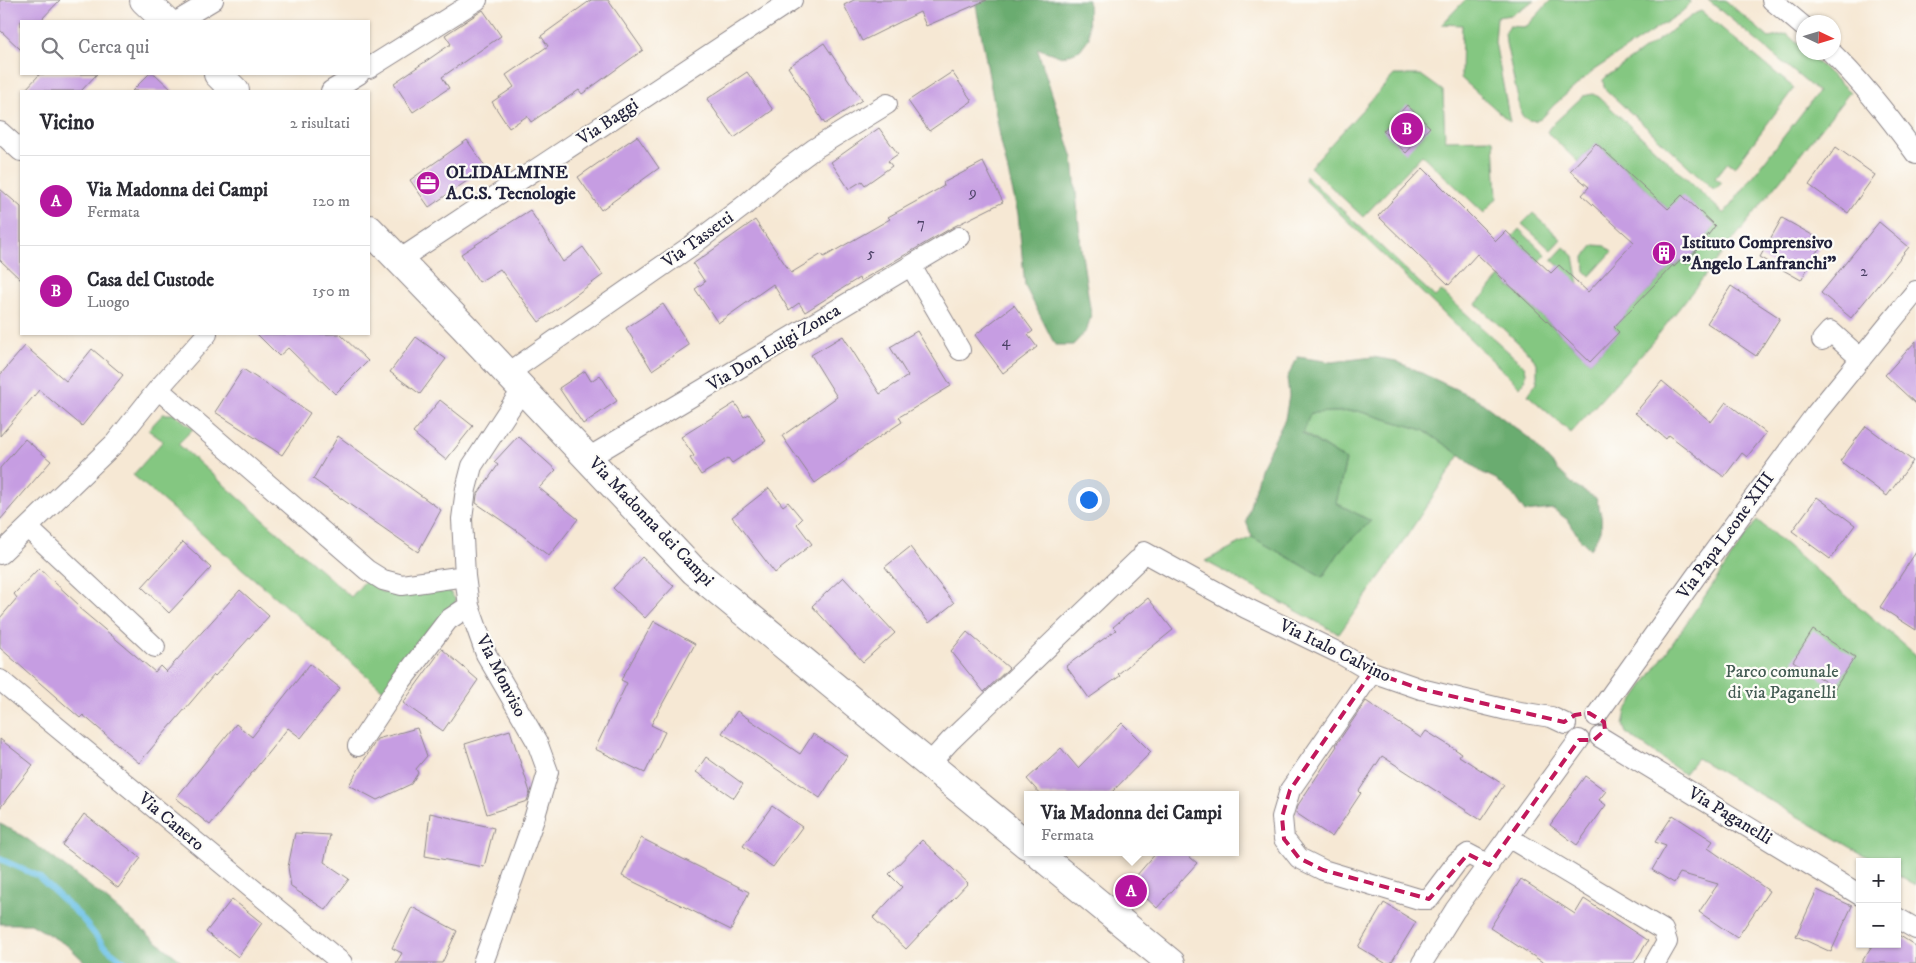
<!DOCTYPE html>
<html lang="it">
<head>
<meta charset="utf-8">
<style>
  :root { --surface:#fff; --page:#f7f7f7; --text:#2b2b33; --muted:#7c7c81; --line:#e1e1e2; --accent:#b5179e }
  body { margin:0; font-family:"IM FELL DW Pica",serif; background:var(--page); color:var(--text) }
  .controls { position:absolute; right:15px; bottom:15px; display:grid; overflow:hidden; border-radius:0px; box-shadow:0 1px 4px #0004 }
  .controls button { width:45px; height:45px; display:grid; place-items:center; padding:0; border:0; border-bottom:1px solid var(--line); background:var(--surface); color:var(--text); font:25px sans-serif }
  .compass { position:absolute; left:1796px; top:15px; width:45px; height:45px; border-radius:50%; background:var(--surface); box-shadow:0 1px 4px #0004; rotate:94deg }
  .you { position:absolute; left:1088px; top:499px; width:18px; height:18px; margin:-12px; border:4px solid #fff; border-radius:50%; background:#1a73e8; box-shadow:0 0 0 8px #1a73e833 }
  .badge { display:grid; place-items:center; width:32px; height:32px; border-radius:50%; background:var(--accent); color:#fff; font-size:16px; font-weight:700 }
  .pin { position:absolute; translate:-50% -50%; border:2px solid #fff; box-shadow:0 1px 5px #0006 }
  .popup { position:absolute; left:1024px; top:791px; width:215px; height:65px; box-sizing:border-box; display:grid; place-content:center; border-radius:0px; background:var(--surface); filter:drop-shadow(0 1px 4px #0005); font-size:16px; white-space:nowrap; color:var(--muted) }
  .popup b { font-size:19px; color:var(--text) }
  .popup::after { content:''; position:absolute; left:50%; top:100%; margin-left:-10px; border:10px solid transparent; border-top-color:var(--surface) }
  .list { margin:0; padding:0; list-style:none }
  h2 { display:flex; justify-content:space-between; align-items:center; height:65px; margin:0; padding:0 20px; font-size:21px }
  h2 small { font-size:16px; font-weight:400; color:var(--muted) }
  .list li { display:grid; grid-template-columns:32px 1fr auto; gap:15px; align-items:center; box-sizing:border-box; height:90px; padding:0 20px; border-top:1px solid var(--line) }
  .list b { display:block; font-size:19px; white-space:nowrap }
  .list p { margin:0; font-size:16px; white-space:nowrap; color:var(--muted) }
  .list em { font-size:16px; font-style:normal; color:var(--muted) }
  .icon { flex:none; width:28px; height:28px; fill:none; stroke:currentColor; stroke-width:2; stroke-linecap:round; stroke-linejoin:round }
  .map { position:relative; flex:none; width:1916px; height:963px; overflow:hidden }
  .search { position:absolute; background:var(--surface); box-shadow:0 1px 4px #0004; left:20px; top:20px; width:350px; height:55px; display:flex; align-items:center; gap:12px; box-sizing:border-box; padding:0 18px; border-radius:0px; color:var(--muted); font-size:19px }
  .panel { position:absolute; background:var(--surface); box-shadow:0 1px 4px #0004; left:20px; top:90px; width:350px; height:245px; border-radius:0px }
  .map>svg:first-child { display:block }
  .green { fill:#84c781; stroke:#53745e }
  .forest { fill:#6bac6f; stroke:#466755 }
  .lines { fill:none; stroke-linecap:round; stroke-linejoin:round }
  .stream { stroke:#68c0e6; stroke-width:6 }
  .building { fill:#c69de2 }
  .street-casing { stroke:#8c8588; stroke-width:22 }
  .secondary-casing { stroke:#8c8588; stroke-width:30 }
  .street { stroke:#fff; stroke-width:20 }
  .secondary { stroke:#fff; stroke-width:28 }
  .marked { fill:none; stroke:#c2185b; stroke-width:4; stroke-dasharray:10 6; stroke-linejoin:round }
  .labels { text-anchor:middle; dominant-baseline:central; stroke-width:4.5; stroke-linejoin:round; paint-order:stroke }
  .number-label { font-size:15px; fill:#4b4165 }
  .street-label { font-size:18px; fill:#22223b; stroke:#fdfcf7 }
  .poi-label { font-size:18px; font-weight:bold; fill:#22223b; stroke:#fdfcf7; text-anchor:start }
  .park-label { font-size:18px; fill:#445c54; stroke:#fdfcf7 }
</style>
</head>
<body>
<div class="map">
<svg width="1916" height="963" viewBox="0 0 1916 963">
  <rect width="100%" height="100%" fill="#fdfcf7"/>
  <filter id="ink" filterUnits="userSpaceOnUse"><feTurbulence type="fractalNoise" baseFrequency=".02" numOctaves="2"/><feDisplacementMap in="SourceGraphic" scale="10" xChannelSelector="R" yChannelSelector="G"/><feConvolveMatrix kernelMatrix="1 2 1 2 8 2 1 2 1" color-interpolation-filters="sRGB"/></filter>
  <filter id="wash" filterUnits="userSpaceOnUse"><feTurbulence type="fractalNoise" baseFrequency=".0096" numOctaves="4" result="noise"/><feDisplacementMap in="SourceGraphic" scale="20" xChannelSelector="R" yChannelSelector="G"/><feGaussianBlur stdDeviation="1.12" result="paint"/><feColorMatrix in="noise" values="0 0 0 0 0 0 0 0 0 0 0 0 0 0 0 0 0 1.4 0 .05"/><feComposite in="paint" operator="in"/></filter>
  <g filter="url(#wash)">
    <rect width="100%" height="100%" fill="#f6e8d4"/>
    <!-- green -->
    <path class="green" d="M1465,0H1535L1511,15L1497,17L1495,42L1510,122L1461,78L1462,25L1442,24Z
      M1551,0H1689L1690,2L1686,8L1679,14L1594,70L1554,105L1541,119C1534,122 1524,121 1521,113L1506,43L1505,32L1509,26L1523,27L1528,25Z
      M1708,0H1725L1769,38L1787,34L1803,49L1804,52L1807,53L1850,92L1654,340L1571,433L1528,395L1537,382V363L1524,348L1476,304L1500,277L1590,362L1619,332L1614,327L1673,265L1675,267L1681,260L1686,264L1715,226L1668,209L1596,143L1578,162L1547,132L1550,127L1583,96L1593,94L1599,97L1724,214L1818,92Z
      M1701,11L1794,88L1735,167L1728,162L1715,178L1722,183L1715,189L1712,188L1606,90L1604,87L1603,80L1606,77L1696,13Z
      M1394,75H1421L1443,91L1445,140L1491,139L1494,141L1497,198L1484,213L1422,155L1363,217L1310,167Z
      M1306,176L1435,297L1441,291L1523,365C1529,373 1525,379 1520,387L1305,180Z
      M1533,213L1561,239L1551,250L1522,224Z
      M1519,229L1546,255L1539,262L1512,237Z
      M1594,245L1606,246L1612,252L1590,276L1585,271L1584,257Z
      M1564,247L1574,256L1579,284L1552,260Z
      M1358,411L1423,430L1460,455L1384,571L1339,634L1205,561L1252,537L1323,577L1342,548L1371,521L1336,503L1346,460L1302,432L1311,413Z
      M163,414H175L193,429L178,444L351,597L366,580L382,592L404,595L446,587L456,600L452,610L388,694L133,475L163,441L148,430Z
      M1757,520L1916,655V885L1897,874V862H1876L1697,758L1684,774L1626,733L1623,725L1626,711Z"/>
    <!-- forest -->
    <path class="forest" d="M975,0H1088L1089,38L1080,50L1062,57L1037,48L1073,158L1081,248L1091,314L1087,330L1073,345H1055L1025,286L1018,214L1001,142Z
      M1298,357L1332,362L1373,357L1396,361L1477,399L1529,438L1558,470L1576,487L1596,498C1604,521 1604,528 1590,549L1579,538L1569,521L1553,509L1525,512L1513,495L1496,479L1481,472L1460,455L1423,430L1358,411L1311,413L1302,433L1346,460L1336,503L1371,521L1342,548L1323,577L1252,537L1246,521L1260,469L1285,419L1289,396L1287,378Z
      M0,824C23,834 41,849 61,864C103,895 142,931 184,963H86L68,946L31,924H0Z"/>
    <g class="lines">
      <!-- stream -->
      <path class="stream" d="M0,859L38,876L80,916L104,946L126,963"/>
    </g>
    <g id="blocks">
      <!-- building -->
      <path class="building" d="M0,0H60L40,21H21V50L0,30Z
        M591,0H608L643,50L582,94L579,90L531,122L527,116L509,128L492,102L514,87L506,75L548,46L541,36Z
        M854,0H987L926,26L920,12L862,41L844,5Z
        M483,10L501,36L442,77L449,88L413,112L394,83L451,44L445,35Z
        M824,43L862,100L825,124L788,67Z
        M747,72L773,110L734,138L707,99Z
        M952,72L972,101L929,131L908,101Z
        M40,74H97L81,91H24Z
        M149,74H155L173,91H132Z
        M1407,105L1430,127L1406,153L1383,131Z
        M879,128L898,154L888,161L892,166L865,185L862,181L849,189L831,162Z
        M637,136L659,168L601,210L578,177Z
        M467,140L486,168L429,207L410,180Z
        M1596,143L1668,209L1682,195L1715,226L1686,264L1681,260L1674,267L1673,265L1614,327L1619,332L1590,362L1477,254L1449,285L1378,216L1423,168L1496,241L1506,231L1551,273L1559,265L1588,292L1634,242L1582,195L1589,187L1570,171Z
        M1836,147L1875,175L1848,213L1809,185Z
        M983,162L1003,202L953,227L860,281L859,278L805,312L799,303L789,310L773,284L718,323L695,289L705,282L693,264L755,220L791,273L822,254L824,257L890,219L888,217L944,186L943,183Z
        M0,189L21,207V280L0,260Z
        M530,210L563,262L583,247L603,275L539,322L500,269L479,282L461,254Z
        M1782,218L1823,241L1801,280L1760,257Z
        M1879,222L1909,247L1851,318L1821,293Z
        M1731,286L1780,318L1756,356L1707,323Z
        M663,304L689,345L652,370L626,328Z
        M1014,305L1033,331L1028,335L1037,347L1003,373L975,335Z
        M917,331L951,386L899,417L902,422L846,459L847,460L815,483L782,436L837,397L811,355L843,336L880,394L908,376L890,347Z
        M257,334H340L368,361L335,394L288,348L279,356Z
        M416,337L446,359L420,394L390,372Z
        M1916,341V404L1885,375Z
        M25,346L66,381L92,349L123,375L82,426L39,390L0,436V375Z
        M243,369L310,413L282,455L215,412Z
        M585,371L591,381L600,375L617,401L583,424L559,388Z
        M1662,381L1711,422L1726,402L1766,433L1747,457L1742,453L1724,477L1669,435L1666,439L1635,413Z
        M440,400L473,426L446,460L413,433Z
        M735,403L744,417L749,414L766,441L732,463L728,458L701,475L690,458L694,456L681,437Z
        M1866,426L1913,461L1887,496L1840,461Z
        M338,436L441,510L418,552L313,479Z
        M518,436L556,470L539,488L578,519L549,556L517,531L476,503L477,495L498,465L494,462Z
        M25,439L51,461L0,520V468Z
        M769,488L783,506L788,502L802,519L797,524L812,544L775,573L732,517Z
        M1817,497L1855,525L1830,559L1792,531Z
        M183,542L211,568L169,613L142,587Z
        M910,547L954,603L929,623L885,567Z
        M1916,552V630L1880,607Z
        M642,557L674,586L645,618L613,588Z
        M39,568L80,606L79,608L155,672L160,666L166,672L240,590L269,616L215,676L214,675L139,763L83,715L80,718L0,648V618L17,598L14,594Z
        M843,577L895,633L863,662L812,606Z
        M1148,598L1173,630L1118,674L1120,676L1089,698L1066,666L1116,630L1113,627Z
        M654,621L695,644L651,725L665,732L645,773L595,749L627,683L621,680Z
        M1813,630L1855,657L1835,688L1793,661Z
        M967,632L1009,668L984,692L951,651Z
        M442,649L478,680L443,731L403,703Z
        M310,664L340,688L301,738L288,728L210,825L176,798L236,724L252,737Z
        M1366,701L1421,738L1426,731L1461,753L1459,756L1504,785L1481,820L1382,756L1359,791L1361,793L1332,837L1296,813L1298,805L1337,746L1336,745Z
        M737,711L800,754L813,734L847,756L820,798L722,733Z
        M1122,723L1151,752L1109,795H1041L1027,779L1061,748L1078,768Z
        M417,728L427,756L416,769L418,773L411,784L377,800L349,785L377,739Z
        M510,730L530,792L527,801L487,814L465,744Z
        M0,739L33,765L0,808Z
        M706,757L743,784L734,798L696,772Z
        M1585,776L1606,791L1599,800L1606,805L1577,845L1550,825Z
        M772,806L802,827L773,867L743,846Z
        M430,813L494,828L484,867L425,856Z
        M84,814L141,858L118,888L62,845Z
        M1673,815L1713,841L1708,848L1769,891L1737,938L1699,912L1718,884L1680,873L1674,883L1652,870L1666,846L1655,842Z
        M295,833L330,835L324,862L349,879L326,910L291,887L288,867Z
        M641,838L749,892L731,930L622,876Z
        M922,840L968,883L906,949L873,918L902,887L889,874Z
        M1157,852H1184L1197,863L1157,908L1130,883Z
        M1521,879L1575,914L1584,899L1648,941L1634,963H1544L1490,928Z
        M1817,890L1852,906L1831,952L1796,936Z
        M232,899L262,923L238,957L206,932Z
        M1384,903L1416,922L1391,963H1385L1358,947Z
        M412,907L457,931L442,963H396L402,953L392,948Z
        M1897,934L1916,946V963H1861L1873,944H1897Z"/>
    </g>
  </g>
  <g filter="url(#ink)">
    <use href="#blocks" fill-opacity="0" stroke="#8c8588" stroke-width="1"/>
    <g class="lines">
      <!-- street casing -->
      <g class="street-casing">
        <path id="street" d="M1772,0L1804,27
          M178,21L213,0
          M1831,52C1863,83 1890,118 1916,154
          M369,68L477,0
          M331,91L359,74
          M0,132L21,151
          M399,260L792,0
          M911,266L960,350
          M1822,340L1830,331L1861,359
          M507,374L691,246L745,205L783,172L814,149L887,104
          M158,389L367,570L383,580L402,585L465,576
          M588,458L959,237
          M28,528L155,647
          M1144,552L1246,608L1341,654L1372,672L1421,689L1507,710L1551,717L1566,724
          M0,554L115,443L158,389L207,334
          M1372,672L1290,790L1282,817L1284,839L1299,858L1323,870L1419,899H1429L1457,862L1468,854L1489,865
          M0,680L342,963
          M1596,716L1696,576L1815,415L1916,291
          M1600,737L1860,895
          M358,746L399,684L448,620L469,606
          M929,764L950,741L1138,560
          M1508,837L1663,930L1667,942L1655,963
          M1897,918L1916,929
          M483,963L534,819L548,772L537,742L486,654L469,606L465,576L462,519L466,489L472,466L514,402L523,392
          M1422,963L1455,910L1579,740"/>
      </g>
      <!-- secondary casing -->
      <g class="secondary-casing">
        <path id="secondary" d="M144,0L166,21
          M218,74L235,91
          M369,229L463,326L694,571L1027,845
          M1036,852L1171,963"/>
      </g>
      <!-- street -->
      <use href="#street" class="street"/>
      <!-- secondary -->
      <use href="#secondary" class="secondary"/>
    </g>
  </g>
  <!-- marked area -->
  <path class="marked" d="M1372,672L1421,689L1564,722L1575,715L1589,713L1604,722L1605,730L1594,740H1579L1489,865L1468,854L1429,899L1323,870L1299,858L1284,839L1282,817L1290,790Z"/>
  <!-- icons -->
  <defs>
    <g id="office-disc" transform="scale(1.25)"><circle r="9.5" fill="#b5179e" stroke="#fdfcf7"/><path d="M-6-3h4V-5.5h4V-3h4V5H-6ZM-1-4.5V-3h2v-1.5ZM-6 0V1H6V0Z" fill="#fff"/></g>
    <g id="building-disc" transform="scale(1.25)"><circle r="9.5" fill="#b5179e" stroke="#fdfcf7"/><path d="M-4-6H4V6H1V3H-1V6H-4ZM-2.5-4.3h1.7v1.8h-1.7ZM.8-4.3h1.7v1.8H.8ZM-2.5-1h1.7V.8h-1.7ZM.8-1h1.7V.8H.8Z" fill="#fff"/></g>
  </defs>
  <g fill-rule="evenodd">
    <use href="#office-disc" x="428" y="183"/>
    <use href="#building-disc" x="1664" y="253"/>
  </g>
  <g class="labels">
    <!-- number labels -->
    <g class="number-label">
      <text x="973" y="192">9</text>
      <text x="921" y="223">7</text>
      <text x="871" y="253">5</text>
      <text x="1864" y="271">2</text>
      <text x="1006" y="341">4</text>
    </g>
    <!-- street labels -->
    <g class="street-label">
      <text transform="translate(608 122) rotate(-34)">Via Baggi</text>
      <text transform="translate(698 240) rotate(-36)">Via Tassetti</text>
      <text transform="translate(774 348) rotate(-31)">Via Don Luigi Zonca</text>
      <text transform="translate(651 522) rotate(46)">Via Madonna dei Campi</text>
      <text transform="translate(1726 536) rotate(-54)">Via Papa Leone XIII</text>
      <text transform="translate(1335 651) rotate(26)">Via Italo Calvino</text>
      <text transform="translate(501 676) rotate(63)">Via Monviso</text>
      <text transform="translate(1730 816) rotate(31)">Via Paganelli</text>
      <text transform="translate(171 822) rotate(40)">Via Canero</text>
    </g>
    <!-- poi labels -->
    <g class="poi-label">
      <text x="446" y="173">OLIDALMINE<tspan x="446" dy="21">A.C.S. Tecnologie</tspan></text>
      <text x="1682" y="243">Istituto Comprensivo<tspan x="1682" dy="21">"Angelo Lanfranchi"</tspan></text>
    </g>
    <!-- park labels -->
    <g class="park-label">
      <text x="1782" y="672">Parco comunale<tspan x="1782" dy="21">di via Paganelli</tspan></text>
    </g>
  </g>
</svg>
<div class="controls">
<button>+</button>
<button>−</button>
</div>
<svg class="compass" viewBox="-18 -18 36 36"><path d="M0-13l5 13h-10z" fill="#e53935"/><path d="M0 13l5-13h-10z" fill="#7c7c81"/></svg>
<div class="you"></div>
<div class="pin badge" style="left:1131px;top:891px">A</div>
<div class="popup"><b>Via Madonna dei Campi</b>Fermata</div>
<div class="pin badge" style="left:1407px;top:129px">B</div>
<div class="search"><svg class="icon" aria-label="search" viewBox="0 0 24 24"><circle cx="10" cy="10" r="6"/><path d="M15 15l6 6"/></svg>Cerca qui</div>
<section class="panel">
<h2>Vicino<small>2 risultati</small></h2>
<ul class="list">
<li><span class="badge">A</span><div><b>Via Madonna dei Campi</b><p>Fermata</p></div><em>120 m</em></li>
<li><span class="badge">B</span><div><b>Casa del Custode</b><p>Luogo</p></div><em>150 m</em></li>
</ul>
</section>
</div>
</body>
</html>
